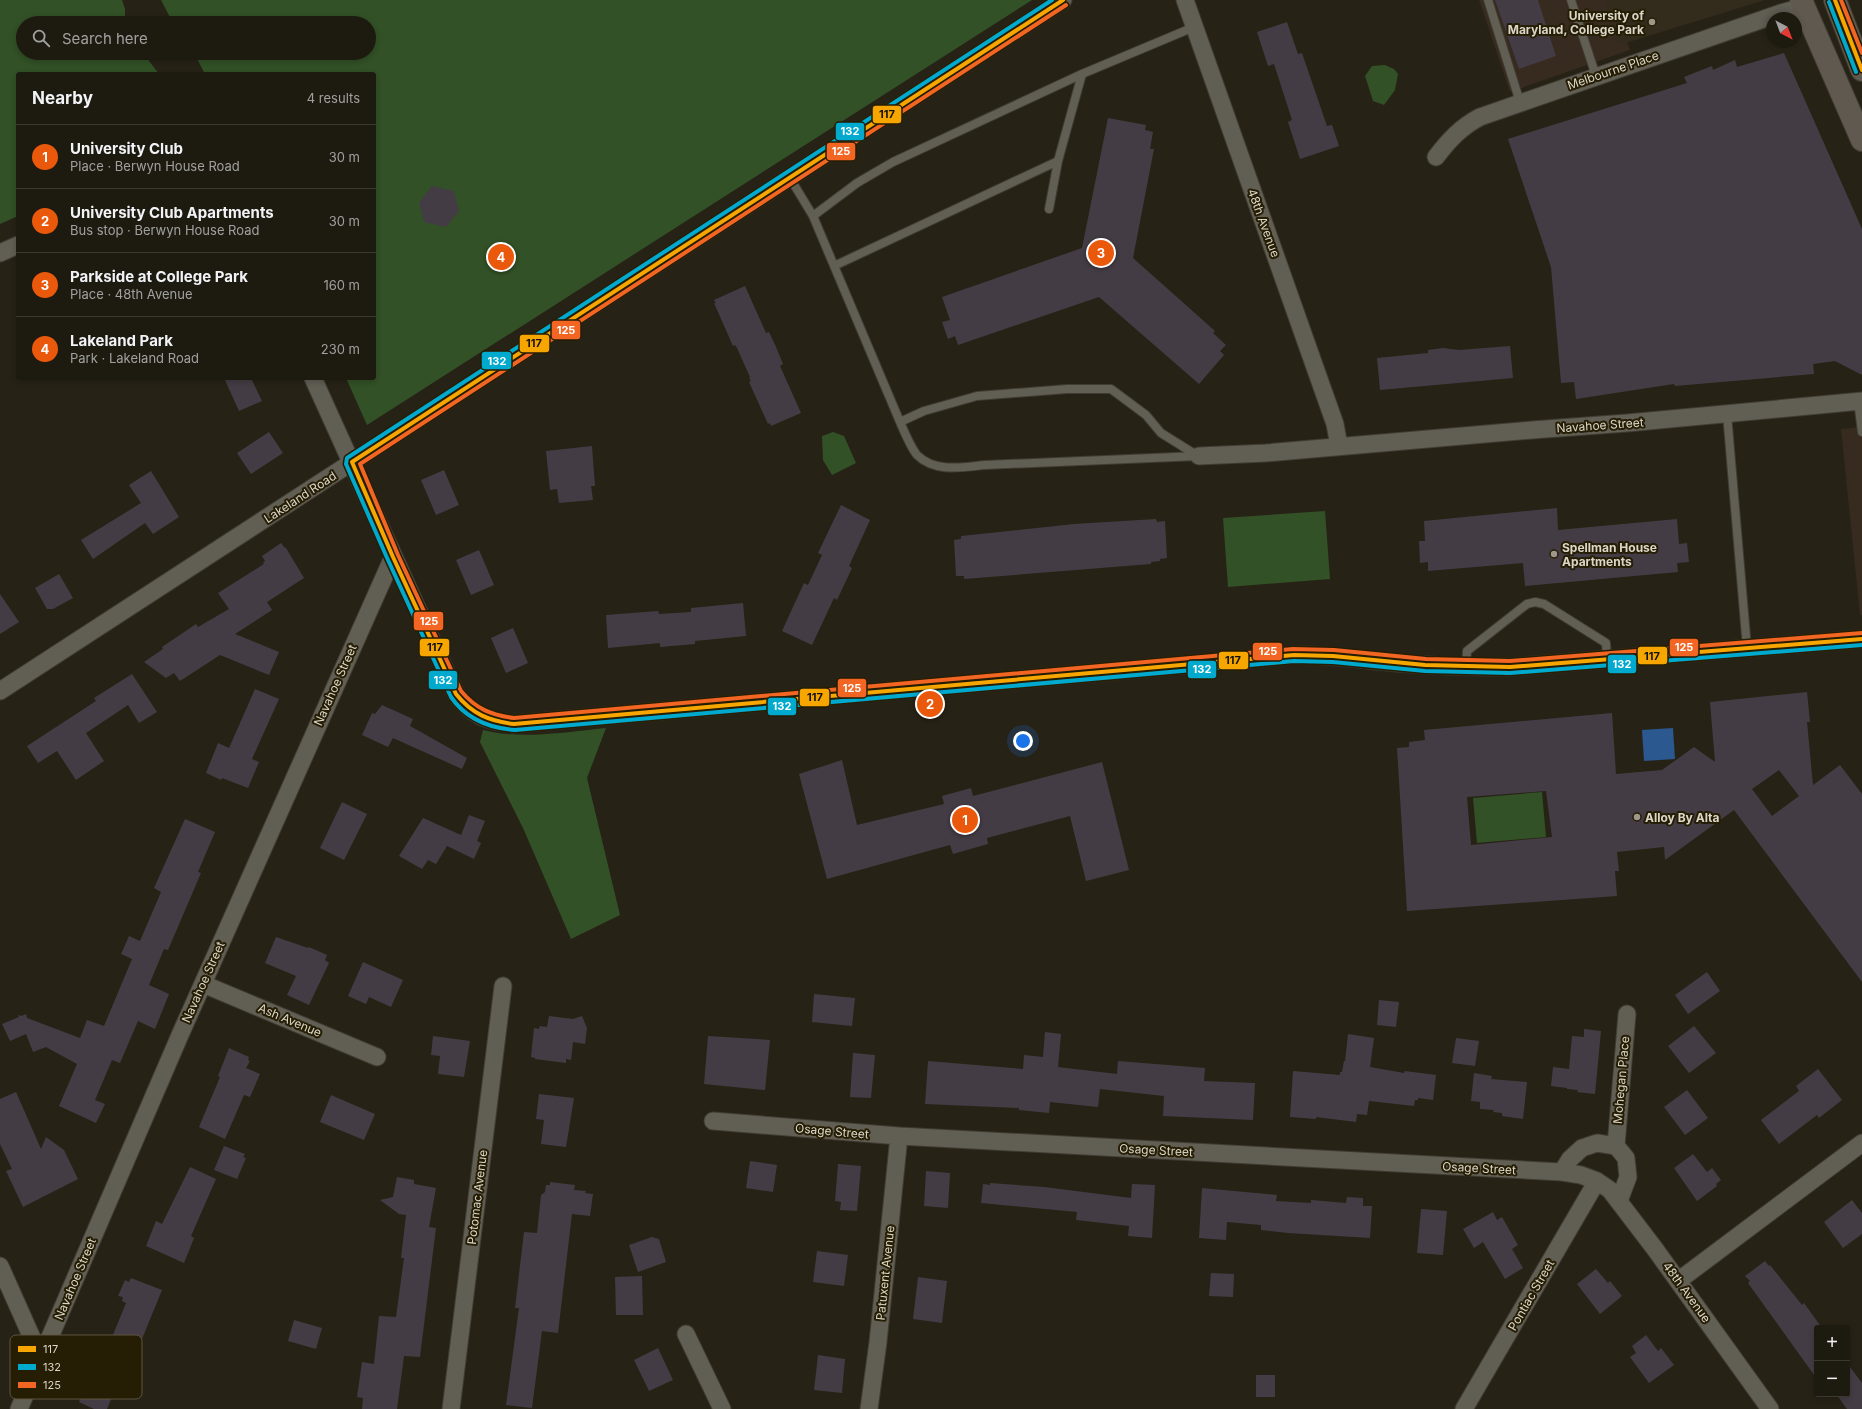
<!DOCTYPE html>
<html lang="en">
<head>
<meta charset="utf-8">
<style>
  :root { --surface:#1d1a10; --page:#252319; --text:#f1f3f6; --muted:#a0a19f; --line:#3b3830; --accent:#ea580c }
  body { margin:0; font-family:Inter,sans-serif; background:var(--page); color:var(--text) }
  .controls { position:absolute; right:12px; bottom:12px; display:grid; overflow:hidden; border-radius:4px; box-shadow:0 2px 6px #0003 }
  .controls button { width:36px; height:36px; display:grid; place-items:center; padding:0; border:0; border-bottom:1px solid var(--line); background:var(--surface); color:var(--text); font:20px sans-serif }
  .compass { position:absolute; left:1766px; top:12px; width:36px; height:36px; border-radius:50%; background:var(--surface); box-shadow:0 2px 6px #0003; rotate:138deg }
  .you { position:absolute; left:1023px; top:741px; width:14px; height:14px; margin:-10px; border:3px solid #fff; border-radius:50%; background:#1a73e8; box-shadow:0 0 0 6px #1a73e833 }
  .badge { display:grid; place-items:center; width:26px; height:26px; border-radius:50%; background:var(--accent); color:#fff; font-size:13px; font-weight:700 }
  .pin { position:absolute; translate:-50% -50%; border:2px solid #fff; box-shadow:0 1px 4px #0006 }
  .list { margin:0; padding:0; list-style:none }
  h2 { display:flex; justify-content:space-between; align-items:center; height:52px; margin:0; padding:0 16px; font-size:17px }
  h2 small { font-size:13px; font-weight:400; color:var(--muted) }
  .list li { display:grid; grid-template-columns:26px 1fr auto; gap:12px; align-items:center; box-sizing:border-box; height:64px; padding:0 16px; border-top:1px solid var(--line) }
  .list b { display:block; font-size:15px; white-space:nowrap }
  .list p { margin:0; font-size:13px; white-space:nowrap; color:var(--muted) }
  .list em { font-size:13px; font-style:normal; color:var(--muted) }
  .icon { flex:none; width:22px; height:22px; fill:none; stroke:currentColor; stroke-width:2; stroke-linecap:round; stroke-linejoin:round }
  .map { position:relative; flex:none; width:1862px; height:1409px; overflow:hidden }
  .search { position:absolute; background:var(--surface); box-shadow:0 2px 6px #0003; left:16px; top:16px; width:360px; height:44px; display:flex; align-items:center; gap:10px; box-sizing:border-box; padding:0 14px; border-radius:22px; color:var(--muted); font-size:15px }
  .panel { position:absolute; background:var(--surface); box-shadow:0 2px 6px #0003; left:16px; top:72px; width:360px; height:308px; border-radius:4px }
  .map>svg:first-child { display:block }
  .commercial { fill:#372a1f }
  .education { fill:#332c1c }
  .green { fill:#325126 }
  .water { fill:#2a588f }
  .building { fill:#443c44; fill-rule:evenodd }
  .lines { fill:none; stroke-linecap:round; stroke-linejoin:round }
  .lane-casing { stroke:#413c33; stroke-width:10 }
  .street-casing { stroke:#413c33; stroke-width:19 }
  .primary-casing { stroke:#413c33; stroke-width:24 }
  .lane { stroke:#615e54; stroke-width:8 }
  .street { stroke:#615e54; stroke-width:17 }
  .primary { stroke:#605950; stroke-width:22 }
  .bus-1-casing { stroke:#251d04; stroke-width:7 }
  .bus-2-casing { stroke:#251d04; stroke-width:7 }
  .bus-3-casing { stroke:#251d04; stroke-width:7 }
  .bus-1 { stroke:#f7a600; stroke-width:4 }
  .bus-2 { stroke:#00a9ce; stroke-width:4 }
  .bus-3 { stroke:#f26522; stroke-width:4 }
  .poi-dot { fill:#9c9789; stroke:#251d04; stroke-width:1.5 }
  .labels { text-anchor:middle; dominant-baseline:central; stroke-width:4; stroke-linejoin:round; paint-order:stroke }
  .poi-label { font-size:12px; font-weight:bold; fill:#dbd6c7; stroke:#251d04; text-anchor:start }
  .street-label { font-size:12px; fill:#dbd6c7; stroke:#251d04 }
  .key { fill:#251d04; stroke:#5c543e; stroke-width:1 }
  .key-label { font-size:11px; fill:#dbd6c7 }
  .line-badge { stroke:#251d04; stroke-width:1.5 }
  .badge-label { font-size:11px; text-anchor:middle; font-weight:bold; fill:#fff }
  .pale-badge-label { font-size:11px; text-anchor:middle; font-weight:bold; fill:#111 }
</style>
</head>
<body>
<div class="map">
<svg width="1862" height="1409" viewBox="0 0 1862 1409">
  <rect width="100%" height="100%" fill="#272216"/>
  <!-- commercial -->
  <path class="commercial" d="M1479,0H1612L1630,50L1510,92Z
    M1862,427V615H1860L1841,429Z"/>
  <!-- education -->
  <path class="education" d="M1606,0H1765L1619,45Z"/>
  <!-- green -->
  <path class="green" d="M0,0H122L125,9V23H23V53H143L159,74H18V216L0,224Z
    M161,0H1032L367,425L346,378H374V74H205L194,53H369V23H173Z
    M1385,65L1394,69L1398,74L1395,90L1384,105L1373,101L1365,76L1372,66Z
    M833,432L844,436L856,463L832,475L823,460L822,436Z
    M1325,511L1330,579L1228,587L1223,518Z
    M606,728L587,778L620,915L571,939L523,828L480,742L483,730C522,740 566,732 606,728Z
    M1542,792L1546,837L1477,843L1473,798Z"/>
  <!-- water -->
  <path class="water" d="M1673,728L1675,759L1644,761L1642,730Z"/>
  <!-- building -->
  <path class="building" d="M1495,0H1538L1556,56L1519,69Z
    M1287,22L1298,54L1302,53L1327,126L1332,125L1339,146L1300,159L1288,122L1292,120L1274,64L1268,66L1257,32Z
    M1784,53L1862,229V375L1835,361L1813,364L1814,374L1675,386L1674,384L1576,399L1574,382L1561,383L1551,267L1508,139L1687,83L1684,77L1712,66L1713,70L1735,60L1737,67Z
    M1108,118L1146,125L1145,130L1153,132L1150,149H1154L1133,258L1215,331L1213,333L1226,345L1220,351L1224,355L1199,384L1099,297L958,345L955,336L948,339L942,322L950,320L942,297L1082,248Z
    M432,186L454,191L459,211L446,227L424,222L419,203Z
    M745,286L766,333L769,332L776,347L783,364L780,366L801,413L771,426L770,423L768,424L749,382L751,381L749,378L750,377L737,348L735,345L733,346L714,303H716L714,300Z
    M1510,346L1513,378L1380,390L1377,358L1428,353V350L1443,348L1459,350Z
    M224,378H251L262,401L239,411Z
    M269,432L283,453L251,474L237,453Z
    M592,446L595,486H591L593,500L559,503L557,489L550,490L546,451Z
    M444,470L459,505L436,515L421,480Z
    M151,471L179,517L153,534L145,523L93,559L81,540L141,503L129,485Z
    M841,505L870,520L849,566L852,568L837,600L834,598L812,645L782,631L804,583L808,585L822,555L818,553Z
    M1557,508L1558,530L1677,519L1679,544L1687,543L1689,562L1677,563L1678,572L1525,586L1523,563L1428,571V562L1420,563L1419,541H1425L1424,521Z
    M1156,519L1157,522L1165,521L1167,558L1160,559V561L1151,562V564L964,579V576H956L954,540L961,539V536L1074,524Z
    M281,543L285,548H286L304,578L267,602L272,610L235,634L279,652L269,675L220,655L180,681L174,673L166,678L144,662L163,649L162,647L196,624L198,627L229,609L218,593L264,564L263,563L265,561L262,556Z
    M479,550L494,585L471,595L456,560Z
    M59,574L73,598L53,609H47L35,588Z
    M0,594L19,622L0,634Z
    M743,603L746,636L695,641V644L660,647V643L608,648L606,615L658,611L659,614L691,612V608Z
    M513,628L528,663L506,673L491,638Z
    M132,674L157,712L139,723L128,705L86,733L104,761L76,780L57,751L38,763L27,746L96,701L94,698Z
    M255,689L279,699L252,759L259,762L248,788L222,778L221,780L206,773L218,743L229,748Z
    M1807,692L1810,722H1807L1813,785L1840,765L1862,794V982L1734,810L1665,860L1664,847L1617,852L1619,871H1615L1617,896L1407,911L1397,748L1409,747V742L1425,740L1424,730L1612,713L1616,774L1662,770L1694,747L1715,762L1710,702ZM1779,770L1799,796L1772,816L1752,789ZM1546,791L1552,837L1471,845L1467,797Z
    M382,705L413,719L410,726L467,758L462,769L393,738L388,747L362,735L372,713L375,714Z
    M842,760L857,825L944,804L942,796L971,788L973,796L1102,762L1129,870L1086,881L1070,816L987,838L988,844L953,854L950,845L827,879L799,774Z
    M342,802L367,814L344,860L320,848Z
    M469,815L485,821L477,841L481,843L474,859L447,846L436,864L428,860L422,869L399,856L423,818L461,835Z
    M185,819L215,832L198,872L201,873L168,950L164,949L149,985L169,994L155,1029L138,1021L120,1063L112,1060L95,1100L105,1104L96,1123L59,1106L77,1064L46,1047L33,1052L26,1034L10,1041L2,1024L19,1017L18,1015L21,1016L26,1014L27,1018L80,1038L87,1020L104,1026L132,959L121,954L129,936L140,941L161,892L154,888Z
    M276,937L308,948L309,947L327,955L325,960L329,963L309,1005L287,995L296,976L265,963Z
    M363,962L403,980L391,1007L369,997L366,1004L348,996Z
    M1707,972L1720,991L1688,1014L1675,995Z
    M814,994L855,998L852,1026L812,1022Z
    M1379,1000L1399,1002L1396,1027L1377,1025Z
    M549,1016L573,1019L582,1016L587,1028L585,1044L573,1042L571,1060L566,1059V1063L535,1059V1058L531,1057L534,1028L539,1029L540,1026L547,1027Z
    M1694,1026L1716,1053L1689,1073L1668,1046Z
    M1584,1029L1601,1031L1595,1094L1577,1092L1578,1090L1567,1089V1088L1551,1086L1553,1067L1569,1069L1572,1036L1584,1037Z
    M1045,1032L1061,1034L1058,1067L1117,1074L1118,1061L1205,1068L1204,1081L1255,1083L1253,1120L1163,1116L1164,1096L1100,1089L1098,1107L1050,1102L1049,1113L1019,1110V1108L925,1104L928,1061L1023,1069L1024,1055L1043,1057Z
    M1348,1034L1374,1038L1370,1067L1404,1073L1405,1071L1436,1075L1433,1100L1418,1098V1100H1415L1414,1106L1369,1101L1367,1115L1357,1114L1356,1122L1316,1117V1119L1290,1117L1293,1071L1340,1075V1072H1342L1344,1061H1345Z
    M433,1036L470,1041L464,1077L438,1074L440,1056L431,1055Z
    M708,1036L770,1040L765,1090L704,1084Z
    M1456,1038L1479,1041L1475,1066L1452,1063Z
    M229,1048L249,1057L248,1060L250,1061L246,1068L260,1074L250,1097L244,1095L225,1139L199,1127L220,1077L218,1076Z
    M853,1053L875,1055L871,1098L850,1097Z
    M1818,1069L1842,1100L1819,1118L1817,1115L1779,1144L1761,1120L1799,1091L1796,1086Z
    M1474,1073L1492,1076L1491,1079L1527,1082L1523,1119L1502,1116V1113L1493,1112L1494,1110L1480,1109V1102L1471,1101Z
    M1687,1090L1708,1118L1685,1135L1664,1107Z
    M16,1092L41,1149L46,1137L64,1150L78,1179L23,1207L6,1171L12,1169L0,1144V1099Z
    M539,1094L574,1098L566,1147L541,1144L544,1120L536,1119Z
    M331,1095L375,1114L364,1140L320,1122Z
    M224,1146L245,1154L243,1157L246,1158L237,1179L214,1170Z
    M1693,1154L1707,1172L1712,1168L1721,1180L1716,1184L1717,1186L1697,1201L1674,1168Z
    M750,1161L777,1165L773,1192L746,1188Z
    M838,1164L861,1166L857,1211L840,1210L841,1202L835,1201Z
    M190,1167L216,1179L191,1236L194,1238L184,1263L146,1246L156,1221L162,1224Z
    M926,1171L950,1173L948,1208L924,1206Z
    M397,1177L414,1180V1184L436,1188L429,1227L436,1228L420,1357L404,1356L397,1409H362L363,1398L357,1397L362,1362L374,1364L379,1316L396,1317L404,1258H401L406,1215L399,1214L380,1200L393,1197Z
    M550,1182L575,1185L574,1190L586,1191L585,1193L593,1194L590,1216L572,1214L558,1333L542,1331L532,1408L506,1405L519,1308H515L524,1232L537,1233L541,1195L545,1192L546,1185H550Z
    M990,1183L1044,1187L1131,1198L1132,1184L1155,1185L1152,1238L1128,1236L1129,1226L1076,1220L1077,1212L981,1203L983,1184L990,1185Z
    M1202,1188L1277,1195L1276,1201L1311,1203V1200L1346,1203L1347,1197L1363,1198V1206H1372L1370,1238L1288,1233L1261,1230V1225L1227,1222L1226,1240L1199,1238Z
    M1852,1200L1862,1213V1234L1843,1248L1824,1222Z
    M1421,1209L1447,1211L1443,1255L1417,1253Z
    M1493,1212L1497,1220L1502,1217L1518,1245L1512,1249L1523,1268L1505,1279L1483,1242L1474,1248L1463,1229Z
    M652,1237L659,1239L666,1262L638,1272L629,1245Z
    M817,1251L848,1255L844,1286L813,1282Z
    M1765,1261L1769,1266L1770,1265L1802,1305L1804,1303L1822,1328H1817V1379L1748,1283L1750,1281L1745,1276Z
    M1596,1269L1608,1283L1610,1281L1622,1296L1600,1314L1577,1284Z
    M1211,1273L1234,1274L1233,1297L1209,1296Z
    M642,1276L643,1315H616L615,1277Z
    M918,1277L947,1281L942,1323L913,1319Z
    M131,1278L162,1290L131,1366L126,1364L107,1409H94L79,1402L94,1367L99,1369L126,1303L122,1301L123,1297L118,1296L125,1280L129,1282Z
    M294,1320L322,1328L316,1349L288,1341Z
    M1646,1335L1658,1351L1661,1348L1674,1365L1649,1383L1630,1357L1636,1353L1632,1346Z
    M658,1348L673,1380L649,1391L634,1360Z
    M818,1355L845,1359L842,1393L814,1390Z
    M1847,1363L1862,1383V1409H1847L1836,1394H1847Z
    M1256,1375H1275V1397H1256Z"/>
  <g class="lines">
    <!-- lane casing -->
    <g class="lane-casing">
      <path id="lane" d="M1488,0L1520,102
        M1571,0L1596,76
        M790,178L813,216L900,422C904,431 911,448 917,455C935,473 963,467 985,465L1199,456
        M1049,209L1058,161L1082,74
        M813,216L857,183L893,162L1082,74L1194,27
        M834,266L1058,161
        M1858,401L1862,432
        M1727,414L1747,648
        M900,422L924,411L977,396L1067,389H1111L1146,415L1161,433L1198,456
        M1466,667L1467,651L1527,604L1535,602L1544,604L1606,643L1607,659"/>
    </g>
    <!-- street casing -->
    <g class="street-casing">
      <path id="street" d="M1185,0L1335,424L1339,446
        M1436,157C1449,140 1461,127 1480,117L1781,13L1803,7
        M0,253L18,245
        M313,378L456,694C472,716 486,721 514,724L1294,655C1330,654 1362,660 1397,663C1435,666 1473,667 1510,667L1862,639
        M1199,456L1266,453L1532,430L1627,423L1862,401
        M0,691L1063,0
        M203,984L377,1057
        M713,1121L899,1136L1562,1172L1581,1175L1597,1181L1610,1190L1655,1249L1770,1409
        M1616,1146L1627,1014
        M1562,1172L1570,1159L1582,1148L1597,1143L1616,1146L1626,1158L1628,1177L1619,1201
        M0,1266L41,1358
        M1678,1281L1862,1143
        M686,1334L722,1409
        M19,1409L180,1035L393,557
        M451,1409L503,986
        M869,1409L878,1342L899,1136
        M1464,1409L1597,1181"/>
    </g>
    <!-- primary casing -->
    <g class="primary-casing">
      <path id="primary" d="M1801,0L1862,140
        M1835,0L1862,70"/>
    </g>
    <!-- lane -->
    <use href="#lane" class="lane"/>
    <!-- street -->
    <use href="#street" class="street"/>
    <!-- primary -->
    <use href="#primary" class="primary"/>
    <!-- bus-1 casing -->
    <g class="bus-1-casing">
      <path id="bus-1" d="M1063,0L352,462L393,557L456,694C472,714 489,721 514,724L1294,655L1333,656L1425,665L1510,667L1862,639
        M1835,0L1862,70"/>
    </g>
    <!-- bus-2 casing -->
    <g class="bus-2-casing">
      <path id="bus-2" d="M1052,0L347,458L346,464L388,560L451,697C466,719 488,728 515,730L1294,661L1333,662L1425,671L1510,673L1862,645
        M1829,2L1856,72"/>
    </g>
    <!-- bus-3 casing -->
    <g class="bus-3-casing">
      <path id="bus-3" d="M1841,0L1862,53
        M1066,5L360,464L398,555L461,691C476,709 491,715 514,718L1293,649L1334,650L1426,659L1510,661L1862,633"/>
    </g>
    <!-- bus-1 -->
    <use href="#bus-1" class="bus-1"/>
    <!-- bus-2 -->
    <use href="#bus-2" class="bus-2"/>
    <!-- bus-3 -->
    <use href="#bus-3" class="bus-3"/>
  </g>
  <!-- markers -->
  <g class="poi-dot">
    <circle cx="1652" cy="22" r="4"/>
    <circle cx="1554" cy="554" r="4"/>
    <circle cx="1637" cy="817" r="4"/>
  </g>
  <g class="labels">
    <!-- poi labels -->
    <g class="poi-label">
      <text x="1644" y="15" text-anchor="end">University of<tspan x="1644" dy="14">Maryland, College Park</tspan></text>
      <text x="1562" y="547">Spellman House<tspan x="1562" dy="14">Apartments</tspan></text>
      <text x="1645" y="817">Alloy By Alta</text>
    </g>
    <!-- street labels -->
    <g class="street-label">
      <text transform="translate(1613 70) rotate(-19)">Melbourne Place</text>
      <text transform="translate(1264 223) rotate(70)">48th Avenue</text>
      <text transform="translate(1600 425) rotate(-4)">Navahoe Street</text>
      <text transform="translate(300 497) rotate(-33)">Lakeland Road</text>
      <text transform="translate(335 685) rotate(-66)">Navahoe Street</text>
      <text transform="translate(203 982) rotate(-66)">Navahoe Street</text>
      <text transform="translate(290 1020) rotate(23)">Ash Avenue</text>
      <text transform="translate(1621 1080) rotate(-85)">Mohegan Place</text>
      <text transform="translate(832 1131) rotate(5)">Osage Street</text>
      <text transform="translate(1156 1150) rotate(3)">Osage Street</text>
      <text transform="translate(1479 1168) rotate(3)">Osage Street</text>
      <text transform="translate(477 1197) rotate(-83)">Potomac Avenue</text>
      <text transform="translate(885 1273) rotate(-84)">Patuxent Avenue</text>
      <text transform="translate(75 1279) rotate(-67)">Navahoe Street</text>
      <text transform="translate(1687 1292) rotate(54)">48th Avenue</text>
      <text transform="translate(1531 1295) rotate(-60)">Pontiac Street</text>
    </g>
  </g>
  <!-- legend -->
  <rect x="10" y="1335" width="132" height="64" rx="6" class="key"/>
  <rect x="18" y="1346" width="18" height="6" fill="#f7a600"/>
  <rect x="18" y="1364" width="18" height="6" fill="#00a9ce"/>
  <rect x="18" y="1382" width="18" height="6" fill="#f26522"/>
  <g class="key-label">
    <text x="43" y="1353">117</text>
    <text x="43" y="1371">132</text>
    <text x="43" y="1389">125</text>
  </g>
  <g class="line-badge">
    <rect x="872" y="105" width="30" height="19" rx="4" fill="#f7a600"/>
    <rect x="835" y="122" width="30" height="19" rx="4" fill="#00a9ce"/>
    <rect x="826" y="142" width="30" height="19" rx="4" fill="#f26522"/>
    <rect x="551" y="320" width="30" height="20" rx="4" fill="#f26522"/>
    <rect x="519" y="334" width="31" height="19" rx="4" fill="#f7a600"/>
    <rect x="481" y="351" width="31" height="19" rx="4" fill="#00a9ce"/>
    <rect x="413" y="611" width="31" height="20" rx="4" fill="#f26522"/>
    <rect x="1669" y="638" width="30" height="19" rx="4" fill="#f26522"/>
    <rect x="419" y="638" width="31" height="19" rx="4" fill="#f7a600"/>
    <rect x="1252" y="642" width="31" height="19" rx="4" fill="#f26522"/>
    <rect x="1637" y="646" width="31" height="19" rx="4" fill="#f7a600"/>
    <rect x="1218" y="651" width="31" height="19" rx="4" fill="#f7a600"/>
    <rect x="1607" y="654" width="30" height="20" rx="4" fill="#00a9ce"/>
    <rect x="1187" y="660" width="30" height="19" rx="4" fill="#00a9ce"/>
    <rect x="428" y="670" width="30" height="20" rx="4" fill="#00a9ce"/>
    <rect x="837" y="678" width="30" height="20" rx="4" fill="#f26522"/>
    <rect x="799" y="688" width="31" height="19" rx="4" fill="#f7a600"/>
    <rect x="767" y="697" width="30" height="19" rx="4" fill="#00a9ce"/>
  </g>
  <g class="badge-label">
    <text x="850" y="135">132</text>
    <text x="841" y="155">125</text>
    <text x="566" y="334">125</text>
    <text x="497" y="365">132</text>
    <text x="429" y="625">125</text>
    <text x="1684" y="651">125</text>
    <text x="1268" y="655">125</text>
    <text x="1622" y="668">132</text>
    <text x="1202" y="673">132</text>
    <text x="443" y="684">132</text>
    <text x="852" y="692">125</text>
    <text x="782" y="710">132</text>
  </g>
  <g class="pale-badge-label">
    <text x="887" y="118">117</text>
    <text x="534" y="347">117</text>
    <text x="435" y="651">117</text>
    <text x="1652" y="660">117</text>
    <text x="1233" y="664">117</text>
    <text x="815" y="701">117</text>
  </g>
</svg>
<div class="controls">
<button>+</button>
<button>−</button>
</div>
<svg class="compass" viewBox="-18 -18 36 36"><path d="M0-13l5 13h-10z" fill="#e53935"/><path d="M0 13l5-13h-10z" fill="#a0a19f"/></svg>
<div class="you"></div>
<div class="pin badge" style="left:965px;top:820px">1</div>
<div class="pin badge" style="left:930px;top:704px">2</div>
<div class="pin badge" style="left:1101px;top:253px">3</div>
<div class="pin badge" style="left:501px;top:257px">4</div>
<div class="search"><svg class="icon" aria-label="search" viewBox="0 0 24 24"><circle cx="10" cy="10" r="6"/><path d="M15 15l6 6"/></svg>Search here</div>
<section class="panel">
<h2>Nearby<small>4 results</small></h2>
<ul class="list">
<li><span class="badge">1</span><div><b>University Club</b><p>Place · Berwyn House Road</p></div><em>30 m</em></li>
<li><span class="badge">2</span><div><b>University Club Apartments</b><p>Bus stop · Berwyn House Road</p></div><em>30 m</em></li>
<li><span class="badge">3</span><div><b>Parkside at College Park</b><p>Place · 48th Avenue</p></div><em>160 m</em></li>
<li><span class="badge">4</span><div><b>Lakeland Park</b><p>Park · Lakeland Road</p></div><em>230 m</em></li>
</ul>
</section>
</div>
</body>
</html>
